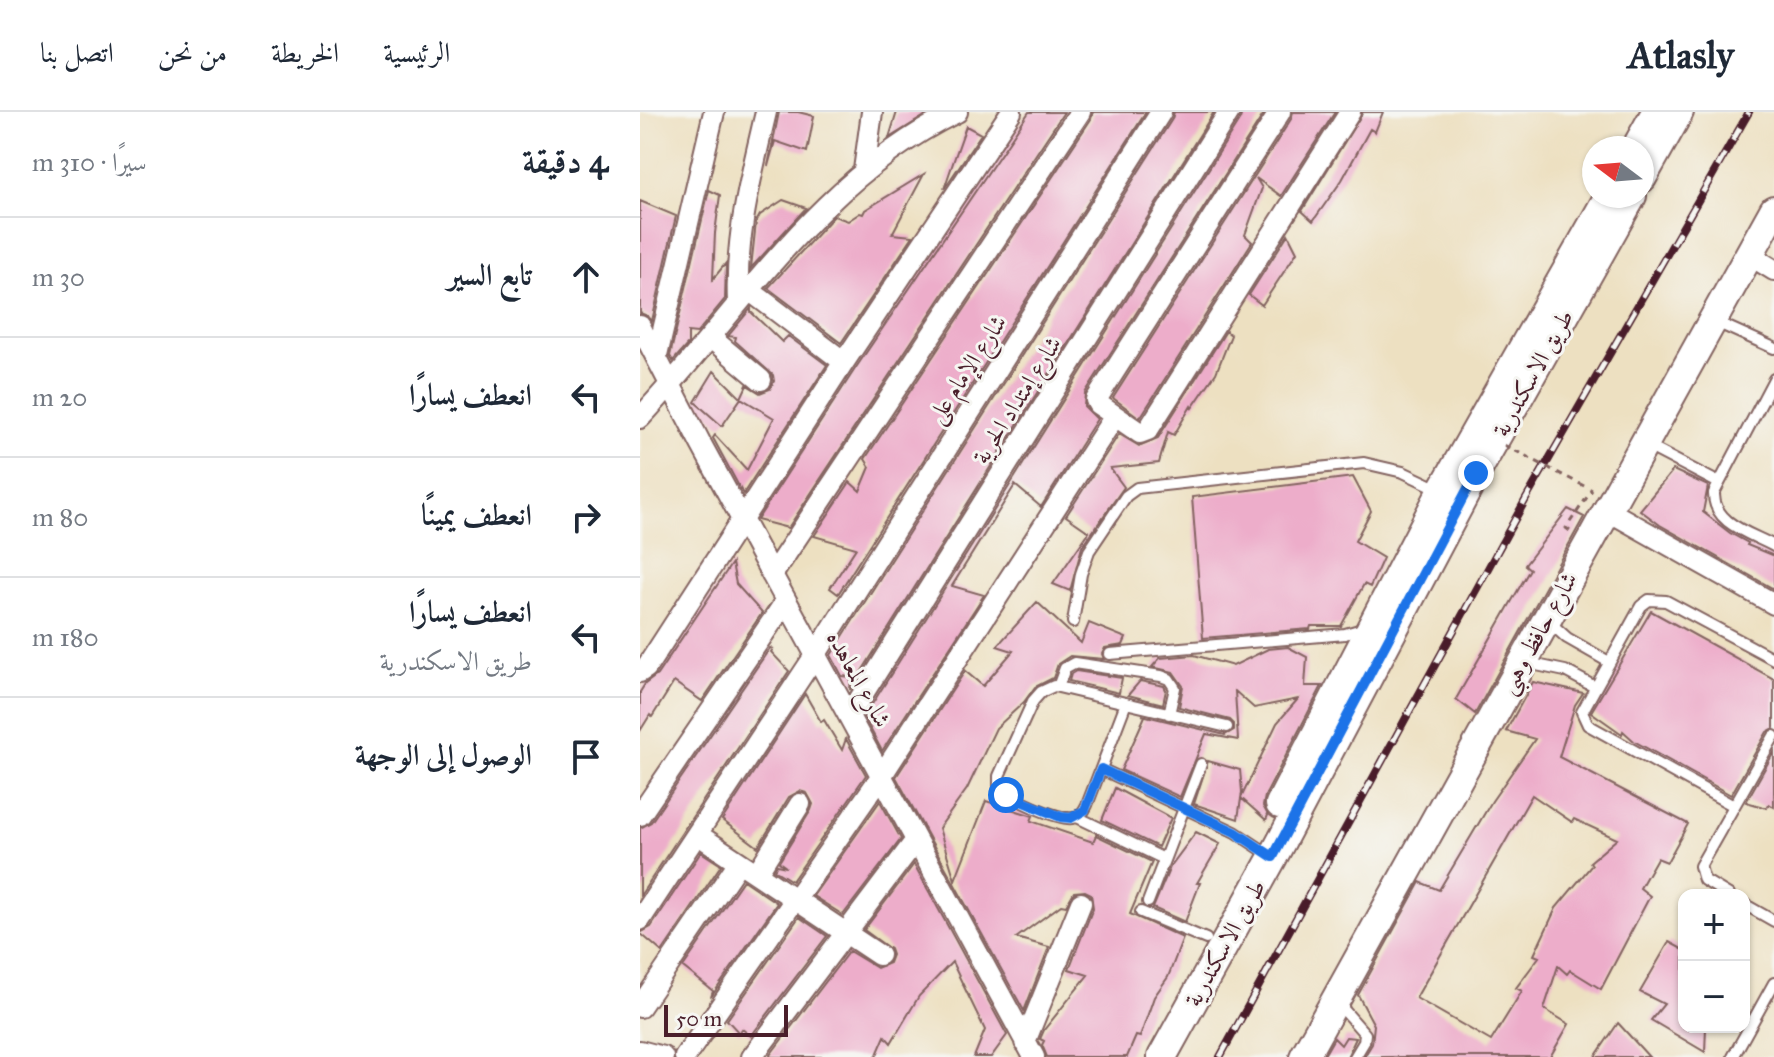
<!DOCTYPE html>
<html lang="ar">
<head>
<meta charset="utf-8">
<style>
  :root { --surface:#fff; --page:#f6f6f7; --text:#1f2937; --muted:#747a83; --line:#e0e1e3 }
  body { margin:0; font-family:"IM FELL Great Primer",Amiri,serif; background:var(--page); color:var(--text); direction:rtl }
  .controls { position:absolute; right:24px; bottom:24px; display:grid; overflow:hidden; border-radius:16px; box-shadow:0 2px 6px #0004 }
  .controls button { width:72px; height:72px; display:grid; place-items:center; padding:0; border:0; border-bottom:2px solid var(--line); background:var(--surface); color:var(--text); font:40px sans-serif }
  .compass { position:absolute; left:942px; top:24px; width:72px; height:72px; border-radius:50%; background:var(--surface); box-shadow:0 2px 6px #0004; rotate:286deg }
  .scale { position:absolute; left:24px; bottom:20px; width:124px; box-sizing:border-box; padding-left:8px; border:4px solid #4a1f2b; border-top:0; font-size:22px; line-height:28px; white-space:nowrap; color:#4a1f2b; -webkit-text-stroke:6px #f6f6f2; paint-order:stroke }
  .stop { position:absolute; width:24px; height:24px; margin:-18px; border:6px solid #1a73e8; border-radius:50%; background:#fff }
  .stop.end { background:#1a73e8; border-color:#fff; box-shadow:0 2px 8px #0008 }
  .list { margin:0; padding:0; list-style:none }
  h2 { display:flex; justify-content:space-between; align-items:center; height:104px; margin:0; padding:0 32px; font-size:34px }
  h2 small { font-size:26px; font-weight:400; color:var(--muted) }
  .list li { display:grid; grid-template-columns:52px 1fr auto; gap:24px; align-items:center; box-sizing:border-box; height:120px; padding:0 32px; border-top:2px solid var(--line) }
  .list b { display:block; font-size:30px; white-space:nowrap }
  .list p { margin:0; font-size:26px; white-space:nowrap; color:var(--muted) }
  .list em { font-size:26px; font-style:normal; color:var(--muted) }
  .icon { flex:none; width:44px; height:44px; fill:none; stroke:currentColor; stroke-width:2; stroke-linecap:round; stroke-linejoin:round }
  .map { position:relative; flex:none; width:1134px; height:945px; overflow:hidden; direction:ltr }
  header { display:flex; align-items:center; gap:48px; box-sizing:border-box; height:112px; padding:0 40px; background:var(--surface); border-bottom:2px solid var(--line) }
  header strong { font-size:38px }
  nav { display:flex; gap:44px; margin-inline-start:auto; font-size:28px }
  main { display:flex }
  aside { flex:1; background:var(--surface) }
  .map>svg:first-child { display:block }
  .building { fill:#edadca; fill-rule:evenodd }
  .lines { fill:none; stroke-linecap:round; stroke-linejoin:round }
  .service-casing { stroke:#836360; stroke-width:14 }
  .minor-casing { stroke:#836360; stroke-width:24 }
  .secondary-casing { stroke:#836360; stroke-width:32 }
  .path { stroke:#836360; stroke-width:3; stroke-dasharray:6 6; stroke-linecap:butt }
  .service { stroke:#fff; stroke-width:10 }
  .minor { stroke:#fff; stroke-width:20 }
  .secondary { stroke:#fff; stroke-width:28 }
  .rail-casing { stroke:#4a1f2b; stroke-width:8 }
  .rail { stroke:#f6f6f2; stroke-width:5; stroke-dasharray:15; stroke-linecap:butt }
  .path-bridge { stroke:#836360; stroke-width:3; stroke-dasharray:6 6; stroke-linecap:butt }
  .route { stroke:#1a73e8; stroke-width:10 }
  .labels { text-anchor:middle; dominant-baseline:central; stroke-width:6; stroke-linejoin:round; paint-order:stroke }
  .street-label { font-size:24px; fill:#4a1f2b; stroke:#f6f6f2 }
</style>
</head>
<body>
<header>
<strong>Atlasly</strong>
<nav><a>الرئيسية</a><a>الخريطة</a><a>من نحن</a><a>اتصل بنا</a></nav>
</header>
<main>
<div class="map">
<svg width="1134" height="945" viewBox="0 0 1134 945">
  <rect width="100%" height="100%" fill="#f6f6f2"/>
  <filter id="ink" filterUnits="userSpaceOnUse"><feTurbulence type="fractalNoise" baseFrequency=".0125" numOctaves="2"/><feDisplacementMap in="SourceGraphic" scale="16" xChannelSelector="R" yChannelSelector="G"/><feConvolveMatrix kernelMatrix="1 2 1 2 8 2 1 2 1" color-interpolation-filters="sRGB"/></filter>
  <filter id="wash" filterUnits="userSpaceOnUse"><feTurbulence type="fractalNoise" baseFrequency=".006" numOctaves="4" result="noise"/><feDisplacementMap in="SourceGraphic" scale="32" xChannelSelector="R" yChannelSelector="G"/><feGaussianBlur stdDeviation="1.8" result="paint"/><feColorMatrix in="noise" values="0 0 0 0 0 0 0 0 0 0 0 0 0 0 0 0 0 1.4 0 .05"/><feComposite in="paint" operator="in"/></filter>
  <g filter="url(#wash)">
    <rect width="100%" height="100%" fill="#ede0c1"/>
    <g id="blocks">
      <!-- building -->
      <path class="building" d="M139,0H158L174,4L167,40L135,29L128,54Z
        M257,0H291L249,26Z
        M389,0H424L148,416L117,408L215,257Z
        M453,0H506L198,482L190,476L216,436L174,424L210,370L220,379L230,355L225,347L451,7Z
        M534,0H574L210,578L211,565L202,564L191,543L532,7Z
        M602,0H625L445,281L444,294L457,307L401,395L375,373L312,474L344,483L242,639L224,605L600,7Z
        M653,0H695L641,84L616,66L622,76L605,123L612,130L500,306L473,286L651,7Z
        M723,0H743L735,20L730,17L702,68L673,109L662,99Z
        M326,14L341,22L304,77L315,45Z
        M284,62L252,122L273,124L201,231L128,176L194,104L208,109L220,101L223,102L225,98Z
        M69,78L80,83L75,121L73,167L86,151L85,187L57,221L48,220V232L33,249L30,244Z
        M143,88L166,96L111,156L116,110L120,103Z
        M0,89L36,104L12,209L8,204L0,201Z
        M648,122L657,140L622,193L609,183Z
        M111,196V200L142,230L148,224L187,253L103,382L73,326L75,323L107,358L134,306L101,286L107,273L120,281L130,277L134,269L133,263L95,229L96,225L88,224Z
        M586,219L591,223L576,261L552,296L551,294L534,323L528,320L519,351L470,356L484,375L442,435L430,479L413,472L449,420L426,404L479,322L499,334L518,326Z
        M74,259L101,286L82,314L55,290Z
        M1033,358L1068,374L1063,400L1090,421L1108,431L1107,433L1134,444V477L1020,413L1000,398Z
        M713,365L731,399L715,429L743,446L730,475L724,472L701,514H671L670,517L563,526L552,385Z
        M928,397L944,405L835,602L816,587L890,457L885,453Z
        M92,451L96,472L122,501L62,589L34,570L12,605L10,603L0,619V580L5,572L17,563Z
        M397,490L441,531L449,511L486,526L483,533L465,536L462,542L464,547L430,544L418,552L413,566L395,575L384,590L356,616L327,677L299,716L315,768L346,689L393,704L391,709L453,730L456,723L512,750L490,802L543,826L528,865L514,885L500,925L496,924L487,945H407L402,933L404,929L400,927L404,918L448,863L429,857L453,796L451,782L445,779L434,780L426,794L421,793L376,826L409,835L384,899L256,665L325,559L343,574L373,539L357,534Z
        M1011,499L1134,567V616L1127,620L1091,683L994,629L983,619L982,622L951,600Z
        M648,535L667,545L665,574H682L625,684L623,694L628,703L626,708L601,686L637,611L658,587L614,596L595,579L598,628L566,622L540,685L481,658L505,604L502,603L585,623L594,618V612L590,608L539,595L543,574L533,560L512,555L520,546L554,543L593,554L628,537Z
        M130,536L133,537L131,540L149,559L0,784V716L11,710Z
        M436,559L482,566L479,581L429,569L431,562Z
        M500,569L524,574L526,578L523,592L488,583Z
        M893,570L943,581L935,593L919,645L1048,712L1027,750L1017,746L1000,776L1010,784L961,877L930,858L927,862L918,854L904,897L929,912L910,945H724L732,932L734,913L718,883L780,770L799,778L852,689L895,627L866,619ZM892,683L932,710L934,707L977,727L950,750L952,753L916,796L894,843L899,845L876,876L882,879L851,929L776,886Z
        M165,582L181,610L184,608L202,638L206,627L226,663L152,769L134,758L137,753L146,755L139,750L171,698L173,692L167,681L160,679L149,685L118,735L82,708Z
        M1134,640V695L1129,692L1127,696L1106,690Z
        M568,649L600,658L602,680L598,707L554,692Z
        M475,676L531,706L518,735L462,708Z
        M240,689L261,727L203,803L173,784Z
        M556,720L580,732L557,771H560L545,810L513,796L530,755Z
        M61,740L81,753L22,840L0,821L11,815Z
        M274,752L367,923L351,945H334L345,918L312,850L279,884L251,931L245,924L236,945H131L130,943L209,839L237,856L249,851L252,843L250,837L224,818Z
        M103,768L137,791L71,885L73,879L43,855Z
        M159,805L187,824L111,924L102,917L99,921L87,908Z
        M1029,830L1044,838V915H1066L1065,940L1011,908L1024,892L1000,880Z
        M978,911L989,923L1009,945H955Z
        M706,925L716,926L707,945H683L694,926L701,933Z"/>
    </g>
  </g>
  <g filter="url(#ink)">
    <use href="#blocks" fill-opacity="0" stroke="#836360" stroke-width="2"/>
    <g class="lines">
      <!-- service casing -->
      <g class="service-casing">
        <path id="service" d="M1074,209L1134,236
          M1134,267L1074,381C1073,412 1110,421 1134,434
          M1006,333L1079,371
          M908,509L927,526L969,550
          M433,510L441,462L449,439L486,384L497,376L724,351L763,360L801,378
          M470,542L705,522L726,516
          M887,551L925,559L955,575
          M418,575L425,556L434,551L521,564L529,567L535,576L529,602
          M486,591L447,693C444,699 441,704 433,706C420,709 367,685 359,675V664L393,589L401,580L414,574L587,615
          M461,657L595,720L630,743
          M1094,694L948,613L942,600L1001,494L1009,488L1026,489L1134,547
          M437,705L524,747
          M1089,783L1064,768L1060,754L1134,624
          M508,790L561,652
          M1104,792L1134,809
          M501,800L566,827
          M696,889L725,922L724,930L715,945
          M1093,945L1134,871"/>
      </g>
      <!-- minor casing -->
      <g class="minor-casing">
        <path id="minor" d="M640,0L456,288L458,292L500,321L508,318L710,0
          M224,58L232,0
          M1108,142L1134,158
          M109,178L204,250
          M98,191C95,124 111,65 126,0
          M0,214L61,332L394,945
          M71,226L121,268
          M17,244L74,0
          M0,306C102,197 177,68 317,0
          M967,398L1134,492
          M132,463L440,0
          M0,560L6,556L204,250L371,0
          M209,604L589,0
          M0,703L146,489
          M57,722L239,843
          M117,761L160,692
          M0,808L176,542L521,0
          M0,895L99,750
          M385,930L441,791
          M0,939L23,945
          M45,945L242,663L475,304
          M112,945L276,728"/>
      </g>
      <!-- secondary casing -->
      <g class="secondary-casing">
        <path id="secondary" d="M996,36L1016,0
          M1002,66L1039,0
          M640,692L802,379L969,84
          M522,945L633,745L836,361L992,84
          M664,945L1134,98"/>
      </g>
      <!-- path -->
      <path class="path" d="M930,419L926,416L952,378"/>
      <!-- service -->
      <use href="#service" class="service"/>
      <!-- minor -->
      <use href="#minor" class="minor"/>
      <!-- secondary -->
      <use href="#secondary" class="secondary"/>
      <!-- rail casing -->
      <g class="rail-casing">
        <path id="rail" d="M580,945L886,387L1109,0"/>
      </g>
      <!-- rail -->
      <use href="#rail" class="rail"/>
      <!-- path-bridge -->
      <path class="path-bridge" d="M864,333L952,378"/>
    </g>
  </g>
  <g class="lines" filter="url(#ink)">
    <!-- route -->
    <path class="route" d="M366,683L421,705L431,706L445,698L461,657L595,720L633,745L836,361"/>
  </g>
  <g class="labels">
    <!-- street labels -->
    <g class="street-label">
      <text transform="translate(327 257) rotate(-57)">شارع الإمام على</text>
      <text transform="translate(893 261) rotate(-61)">طريق الاسكندرية</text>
      <text transform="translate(377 288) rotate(-58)">شارع إمتداد الحرية</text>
      <text transform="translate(898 521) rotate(-61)">شارع حافظ وهبى</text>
      <text transform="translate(219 567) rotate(61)">شارع المعاهده</text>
      <text transform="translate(585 831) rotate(-61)">طريق الاسكندرية</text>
    </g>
  </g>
</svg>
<div class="controls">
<button>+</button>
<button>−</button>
</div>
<svg class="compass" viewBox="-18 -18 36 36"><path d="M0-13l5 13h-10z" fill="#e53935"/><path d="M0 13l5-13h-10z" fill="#747a83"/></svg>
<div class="scale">50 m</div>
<div class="stop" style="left:366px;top:683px"></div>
<div class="stop end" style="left:836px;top:361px"></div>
</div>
<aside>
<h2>4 دقيقة<small>سيرًا · 310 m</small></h2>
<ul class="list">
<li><svg class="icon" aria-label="ahead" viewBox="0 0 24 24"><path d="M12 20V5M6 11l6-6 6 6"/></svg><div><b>تابع السير</b></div><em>30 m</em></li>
<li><svg class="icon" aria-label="left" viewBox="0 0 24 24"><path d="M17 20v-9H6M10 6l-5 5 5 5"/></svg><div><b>انعطف يسارًا</b></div><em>20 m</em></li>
<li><svg class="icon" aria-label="right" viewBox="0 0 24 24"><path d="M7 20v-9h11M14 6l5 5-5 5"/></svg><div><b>انعطف يمينًا</b></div><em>80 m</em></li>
<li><svg class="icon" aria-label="left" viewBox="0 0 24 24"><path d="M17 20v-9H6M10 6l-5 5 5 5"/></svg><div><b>انعطف يسارًا</b><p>طريق الاسكندرية</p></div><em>180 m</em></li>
<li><svg class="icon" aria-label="arrive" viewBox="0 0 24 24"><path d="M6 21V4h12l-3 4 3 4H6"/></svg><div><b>الوصول إلى الوجهة</b></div></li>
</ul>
</aside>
</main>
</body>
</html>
